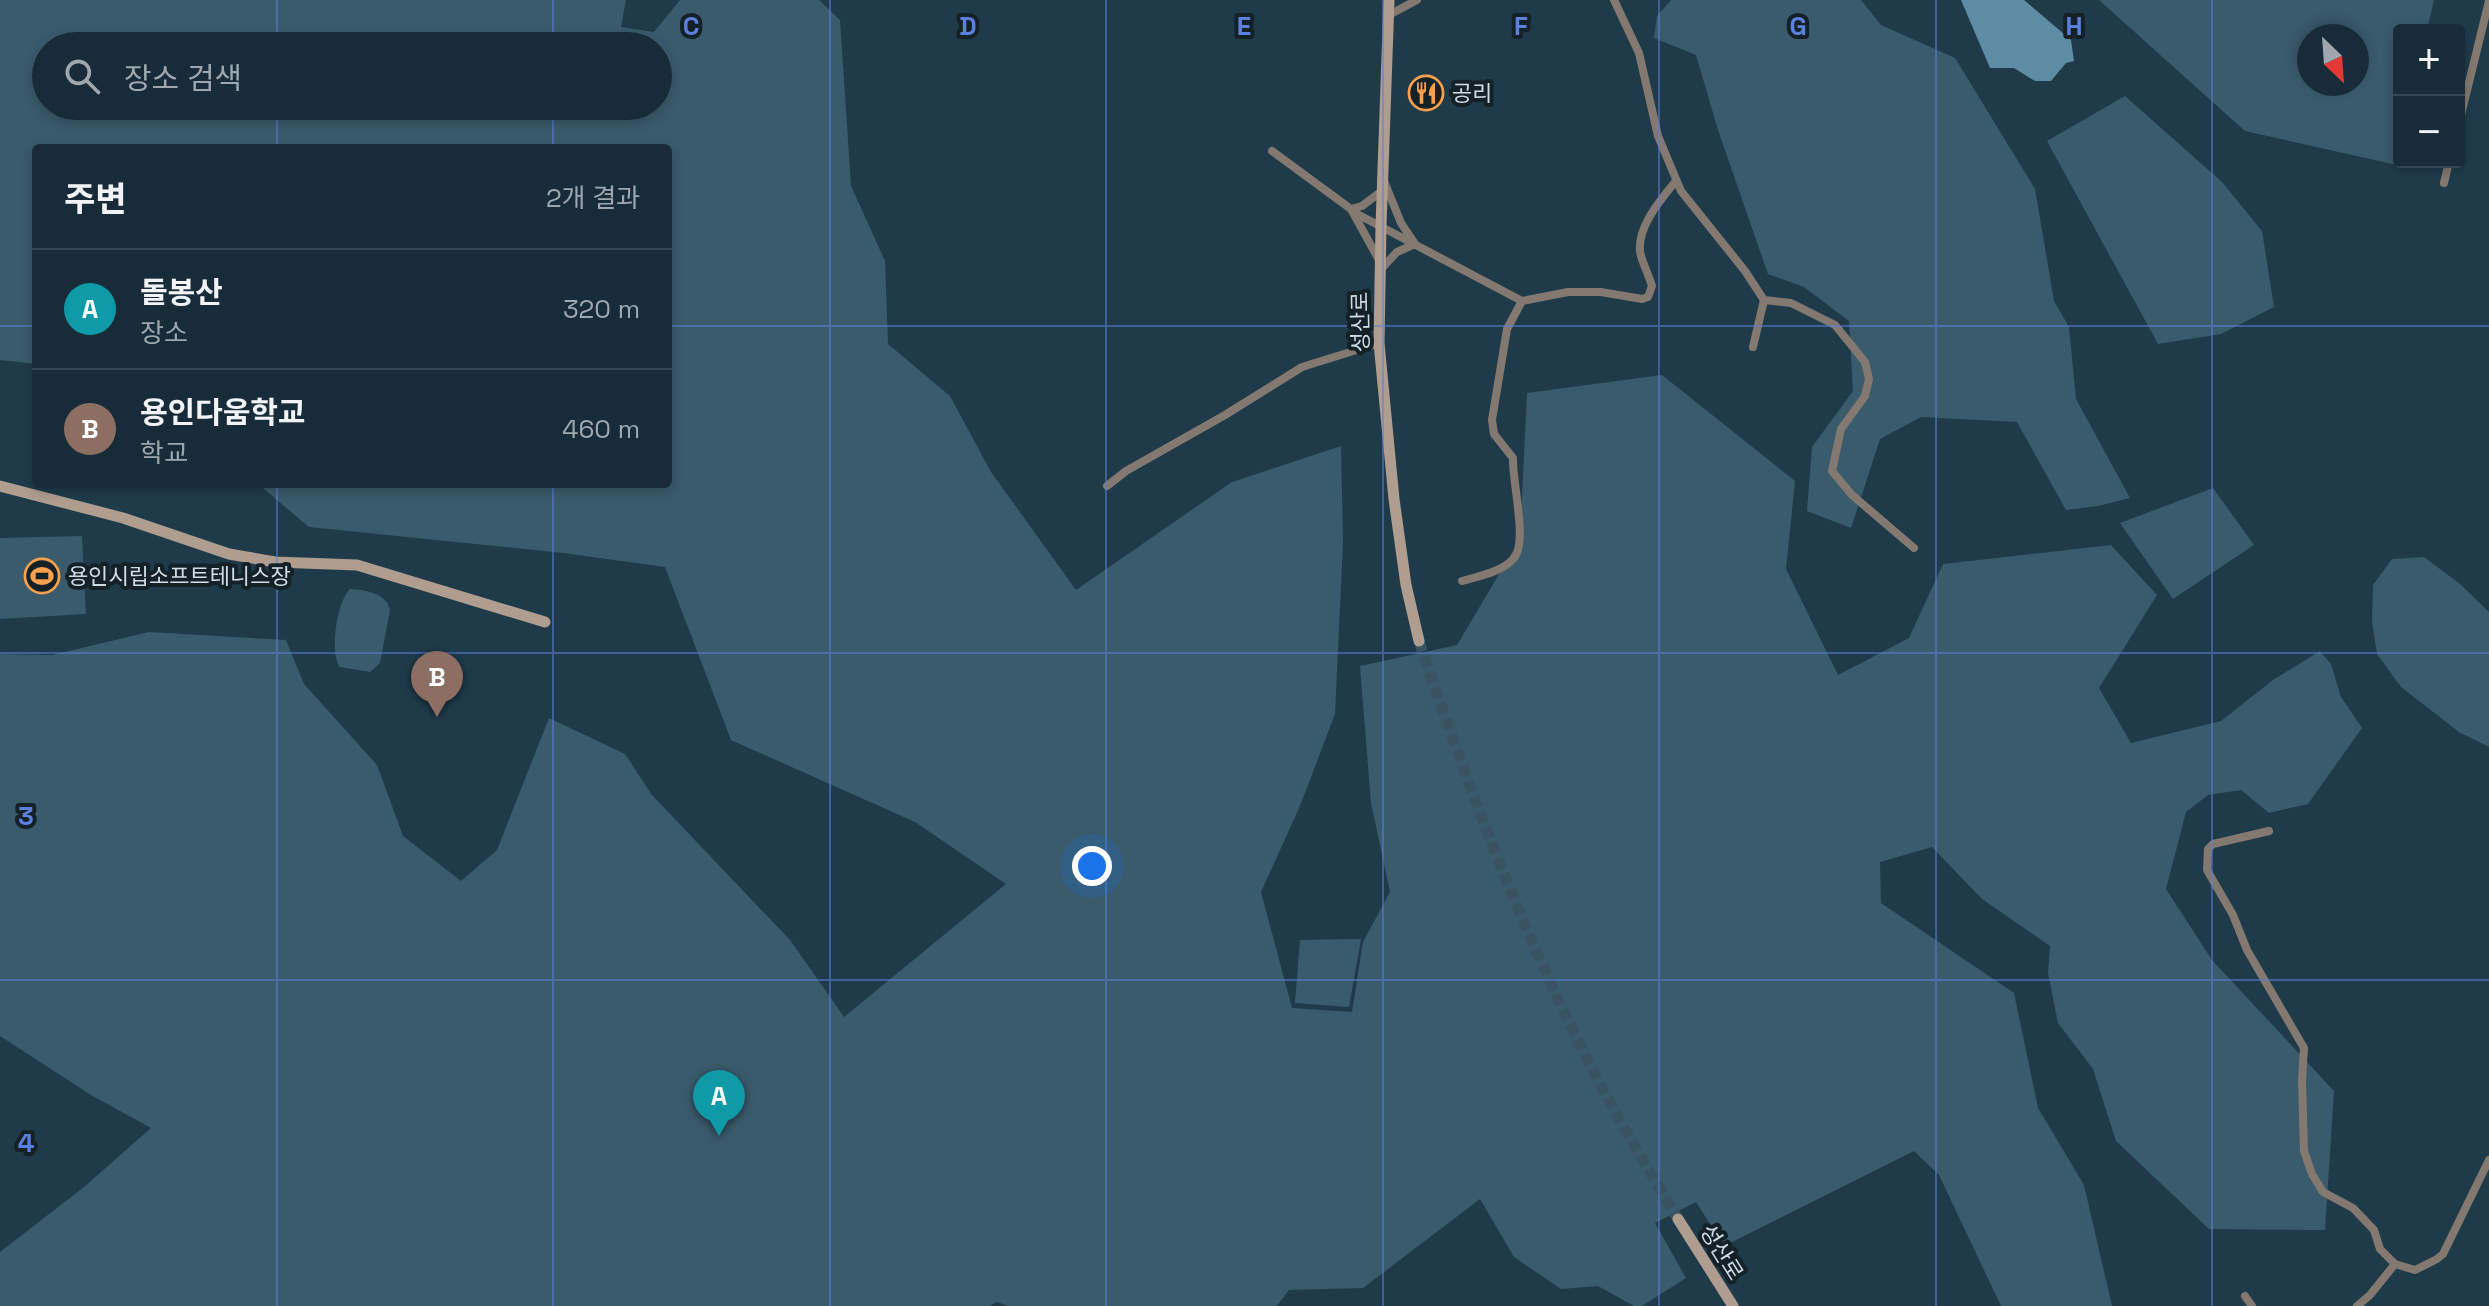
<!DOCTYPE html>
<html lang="ko">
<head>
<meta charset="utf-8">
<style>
  :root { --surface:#172c38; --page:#203440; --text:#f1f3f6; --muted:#9ea7ae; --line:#364853; --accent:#ea580c }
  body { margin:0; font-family:"Space Grotesk","Noto Sans KR",sans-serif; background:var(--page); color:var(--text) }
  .controls { position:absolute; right:24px; top:24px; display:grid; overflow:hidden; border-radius:8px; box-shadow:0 4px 12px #0003 }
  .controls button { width:72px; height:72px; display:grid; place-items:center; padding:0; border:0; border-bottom:2px solid var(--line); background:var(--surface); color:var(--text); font:40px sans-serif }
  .compass { position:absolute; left:2297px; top:24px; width:72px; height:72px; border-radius:50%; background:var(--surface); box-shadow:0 4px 12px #0003; rotate:155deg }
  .you { position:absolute; left:1092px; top:866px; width:28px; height:28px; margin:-20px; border:6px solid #fff; border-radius:50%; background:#1a73e8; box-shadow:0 0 0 12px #1a73e833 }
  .badge { display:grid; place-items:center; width:52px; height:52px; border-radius:50%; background:var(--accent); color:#fff; font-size:26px; font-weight:700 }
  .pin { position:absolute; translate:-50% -66px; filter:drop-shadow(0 2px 4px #0008) }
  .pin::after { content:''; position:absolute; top:42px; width:28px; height:24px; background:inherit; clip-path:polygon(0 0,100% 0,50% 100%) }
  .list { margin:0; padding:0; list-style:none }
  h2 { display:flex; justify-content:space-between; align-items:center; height:104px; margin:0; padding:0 32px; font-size:34px }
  h2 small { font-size:26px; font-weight:400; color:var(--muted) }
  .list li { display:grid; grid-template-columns:52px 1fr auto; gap:24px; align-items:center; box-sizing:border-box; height:120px; padding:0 32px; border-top:2px solid var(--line) }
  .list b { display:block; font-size:30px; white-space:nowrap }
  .list p { margin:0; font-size:26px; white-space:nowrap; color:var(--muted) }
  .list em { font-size:26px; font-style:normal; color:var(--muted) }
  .icon { flex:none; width:44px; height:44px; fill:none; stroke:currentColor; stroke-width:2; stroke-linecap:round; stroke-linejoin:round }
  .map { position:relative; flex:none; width:2489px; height:1306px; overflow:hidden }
  .search { position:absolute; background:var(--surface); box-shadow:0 4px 12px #0003; left:32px; top:32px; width:640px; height:88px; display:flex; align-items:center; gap:20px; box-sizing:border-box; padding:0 28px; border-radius:44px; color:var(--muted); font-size:30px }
  .panel { position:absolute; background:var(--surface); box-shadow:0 4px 12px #0003; left:32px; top:144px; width:640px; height:344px; border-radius:8px }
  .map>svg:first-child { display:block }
  .green { fill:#3a5b6c; fill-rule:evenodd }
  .water { fill:#5e8ca5 }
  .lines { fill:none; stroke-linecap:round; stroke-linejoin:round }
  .secondary-tunnel { stroke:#395362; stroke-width:11; stroke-dasharray:11 5.5; stroke-linecap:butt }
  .street { stroke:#847970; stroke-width:8 }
  .secondary { stroke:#af9d8f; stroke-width:11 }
  .grid { fill:none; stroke:#5b80dd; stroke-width:2; stroke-opacity:0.55 }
  .labels { text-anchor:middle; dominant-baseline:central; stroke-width:8; stroke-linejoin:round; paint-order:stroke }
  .poi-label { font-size:22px; fill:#cedee7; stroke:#142127; text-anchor:start }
  .street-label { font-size:22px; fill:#cedee7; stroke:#142127 }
  .grid-label { font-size:26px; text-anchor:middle; font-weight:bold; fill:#5b80dd; stroke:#142127; stroke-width:8; stroke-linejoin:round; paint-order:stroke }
</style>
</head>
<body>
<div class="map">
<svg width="2489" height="1306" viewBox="0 0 2489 1306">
  <rect width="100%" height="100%" fill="#1f3b4a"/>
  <!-- green -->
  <path class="green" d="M0,0H626L621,27L654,32L680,0H819L840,20L851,186L885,261L888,344L950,396L991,472L1076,590L1232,482L1341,446L1343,542L1335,714L1300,806L1261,892L1292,1008L1352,1012L1363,942L1390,892L1371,803L1360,666L1457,645L1520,539L1527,393L1662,375L1795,481L1786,569L1838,675L1909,638L1943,564L2111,545L2157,595L2099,688L2131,743L2221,721L2273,680L2320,651L2331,664L2341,697L2362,728L2308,804L2269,813L2241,790L2208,795L2186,812L2166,889L2212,960L2334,1091L2325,1230L2209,1229L2116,1141L2093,1069L2058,1023L2048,973L2050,946L1982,899L1932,847L1880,862L1881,903L2014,993L2038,1108L2084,1185L2112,1306H2001L1939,1175L1914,1151L1724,1246L1696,1202L1655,1223L1686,1278L1642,1306H1634L1598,1286L1561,1289L1514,1257L1480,1199L1363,1288L1289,1290L1277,1306H1008L997,1302L989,1306H0V1252L84,1187L151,1128L91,1095L0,1036V654L52,655L149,632L286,640L304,684L377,765L403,836L461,881L497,850L549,718L625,754L652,795L790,940L844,1017L1006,884L915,822L731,740L665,567L563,553L309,527L258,484H668V148H36V364L0,360ZM46,46H658V106H46Z
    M1671,0H1861L1881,25L1955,58L2035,189L2054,301L2069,327L2076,399L2130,498L2098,506L2066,510L2017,422L1921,417L1880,439L1851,528L1807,511L1812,447L1853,391L1849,321L1804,287L1768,274L1718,130L1696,55L1654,38L1657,16Z
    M2099,0H2434L2427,30H2399V154L2397,165L2245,131ZM2309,36H2357V84H2309Z
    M2125,96L2222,182L2262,231L2274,307L2221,334L2158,344L2047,141Z
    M2213,488L2254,545L2173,599L2120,523Z
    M82,536L86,614L0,619V538Z
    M2424,557L2460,584L2489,612V747L2459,732L2401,687L2377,654L2372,621L2373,585L2392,559Z
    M350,589C365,590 387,593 390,610L380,663L370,672L340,667C329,654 337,601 350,589Z
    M1361,939L1349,1007L1295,1003L1300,940Z"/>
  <!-- water -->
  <path class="water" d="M1961,0H2024L2071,40L2074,61L2066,63L2051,81H2035L2014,68H1990Z"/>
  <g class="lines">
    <!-- secondary-tunnel -->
    <path class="secondary-tunnel" d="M1419,641C1469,789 1524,938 1596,1076C1621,1125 1650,1172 1678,1219"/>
    <!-- street -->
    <path class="street" d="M1614,0L1639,53L1658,136L1681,191L1745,271L1764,300L1791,303L1835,325L1865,362L1869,379L1865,396L1841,429L1832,471L1852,495L1914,548
      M1389,15L1417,0
      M2459,123L2489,1
      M1272,151L1359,215L1522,301L1568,292H1601L1642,299L1648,297L1652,286C1649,276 1644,266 1641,256C1634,230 1661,199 1676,181
      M2444,183L2449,162
      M1379,260L1351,209L1362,206L1382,191
      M1381,269L1397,252L1415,244L1401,223L1384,181
      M1753,347L1764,300
      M1107,486L1126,471L1225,415L1302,367L1379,343
      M1462,581C1478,576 1503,572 1514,558C1528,542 1512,481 1513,458L1494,434L1492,420L1507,329L1522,301
      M2269,831L2213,844L2208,849L2207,870L2233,915L2247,950L2304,1048L2302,1080L2304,1151L2312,1174L2323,1192L2353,1208L2374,1230L2380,1249L2395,1264L2415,1270L2437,1259L2443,1254L2489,1160
      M2245,1296L2252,1306
      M2357,1306L2370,1295L2395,1264"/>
    <!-- secondary -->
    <path class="secondary" d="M1389,0L1381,226L1379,343L1394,499L1406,585L1419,641
      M0,486L123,518L229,554L275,562L357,565L545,622
      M1678,1219L1733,1306"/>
  </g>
  <!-- grid -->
  <path class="grid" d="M277,0V46M553,0V46M830,0V1306M1106,0V1306M1383,0V1306M1659,0V1306M1936,0V1306M2212,0V1306M277,106V148M553,106V148M0,326H36M668,326H2489M277,484V1306M553,484V1306M0,653H2489M0,980H2489"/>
  <!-- icons -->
  <defs>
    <g id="restaurant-ring" transform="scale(1.8)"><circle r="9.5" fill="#142127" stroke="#f9a04c" stroke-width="1.5"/><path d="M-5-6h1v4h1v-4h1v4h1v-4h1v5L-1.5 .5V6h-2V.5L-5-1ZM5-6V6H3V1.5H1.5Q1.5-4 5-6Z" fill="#f9a04c"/></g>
    <g id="stadium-ring" transform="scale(1.8)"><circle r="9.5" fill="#142127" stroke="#f9a04c" stroke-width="1.5"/><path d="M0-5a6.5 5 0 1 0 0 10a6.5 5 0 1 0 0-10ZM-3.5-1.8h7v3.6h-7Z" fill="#f9a04c"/></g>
  </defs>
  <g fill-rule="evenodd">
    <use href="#restaurant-ring" x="1426" y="93"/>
    <use href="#stadium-ring" x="42" y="576"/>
  </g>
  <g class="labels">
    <!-- poi labels -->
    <g class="poi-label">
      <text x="1452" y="93">공리</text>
      <text x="68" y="576">용인시립소프트테니스장</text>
    </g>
    <!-- street labels -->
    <g class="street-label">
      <text transform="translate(1360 322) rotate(-91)">성산로</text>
      <text transform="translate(1722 1252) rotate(58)">성산로</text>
    </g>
  </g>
  <g class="grid-label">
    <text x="691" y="35">C</text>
    <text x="968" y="35">D</text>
    <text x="1244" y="35">E</text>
    <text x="1521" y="35">F</text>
    <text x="1798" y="35">G</text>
    <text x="2074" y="35">H</text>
    <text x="26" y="825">3</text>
    <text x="26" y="1152">4</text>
  </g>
</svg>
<div class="controls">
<button>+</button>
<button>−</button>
</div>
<svg class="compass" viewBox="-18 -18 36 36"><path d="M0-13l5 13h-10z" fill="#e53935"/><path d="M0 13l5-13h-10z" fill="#9ea7ae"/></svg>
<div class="you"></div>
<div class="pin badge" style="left:719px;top:1136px;background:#0f9aa8">A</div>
<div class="pin badge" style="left:437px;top:717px;background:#8d6e63">B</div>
<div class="search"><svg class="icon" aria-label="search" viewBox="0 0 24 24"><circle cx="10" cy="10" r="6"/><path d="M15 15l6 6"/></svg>장소 검색</div>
<section class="panel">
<h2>주변<small>2개 결과</small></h2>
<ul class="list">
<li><span class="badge" style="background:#0f9aa8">A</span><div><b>돌봉산</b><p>장소</p></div><em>320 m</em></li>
<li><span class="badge" style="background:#8d6e63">B</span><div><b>용인다움학교</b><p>학교</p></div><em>460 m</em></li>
</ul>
</section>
</div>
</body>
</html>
